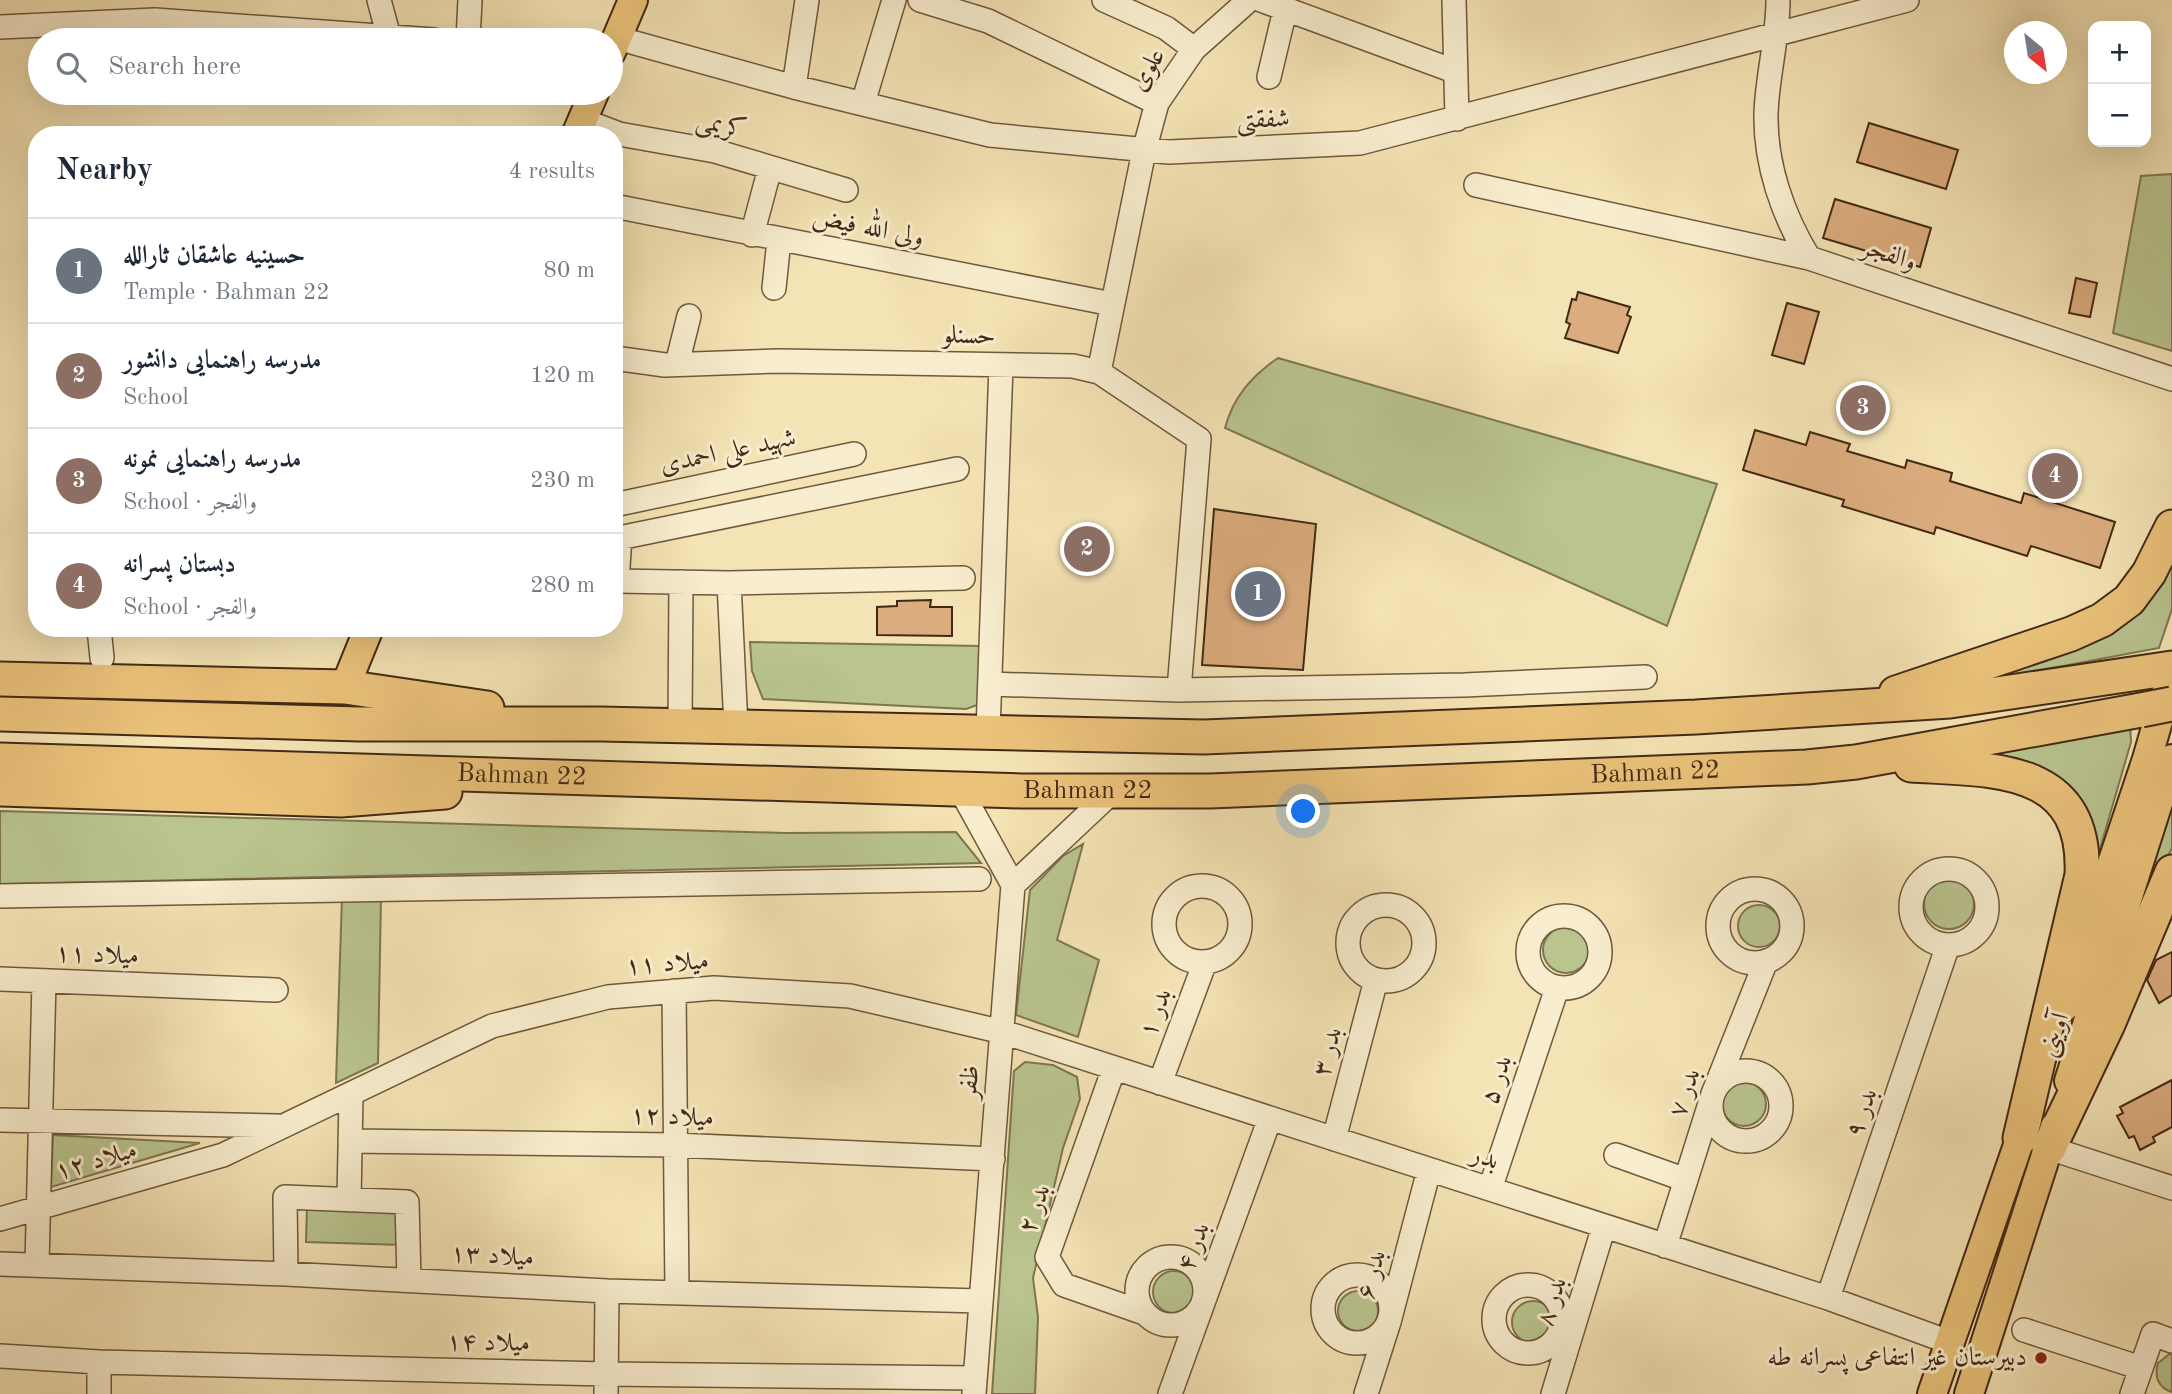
<!DOCTYPE html>
<html lang="en">
<head>
<meta charset="utf-8">
<style>
  :root { --surface:#fff; --page:#f6f6f7; --text:#1f2937; --muted:#747a83; --line:#e0e1e3; --accent:#1a73e8 }
  body { margin:0; font-family:"Old Standard TT",Amiri,serif; background:var(--page); color:var(--text) }
  .controls { position:absolute; right:21px; top:21px; display:grid; overflow:hidden; border-radius:14px; box-shadow:0 7px 28px #0002 }
  .controls button { width:63px; height:63px; display:grid; place-items:center; padding:0; border:0; border-bottom:2px solid var(--line); background:var(--surface); color:var(--text); font:35px sans-serif }
  .compass { position:absolute; left:2004px; top:21px; width:63px; height:63px; border-radius:50%; background:var(--surface); box-shadow:0 7px 28px #0002; rotate:150deg }
  .you { position:absolute; left:1304px; top:812px; width:24px; height:24px; margin:-18px; border:5px solid #fff; border-radius:50%; background:#1a73e8; box-shadow:0 0 0 10px #1a73e833 }
  .badge { display:grid; place-items:center; width:46px; height:46px; border-radius:50%; background:var(--accent); color:#fff; font-size:23px; font-weight:700 }
  .pin { position:absolute; translate:-50% -50%; border:4px solid #fff; box-shadow:0 2px 7px #0006 }
  .list { margin:0; padding:0; list-style:none }
  h2 { display:flex; justify-content:space-between; align-items:center; height:91px; margin:0; padding:0 28px; font-size:30px }
  h2 small { font-size:23px; font-weight:400; color:var(--muted) }
  .list li { display:grid; grid-template-columns:46px 1fr auto; gap:21px; align-items:center; box-sizing:border-box; height:105px; padding:0 28px; border-top:2px solid var(--line) }
  .list b { display:block; font-size:26px; white-space:nowrap }
  .list p { margin:0; font-size:23px; white-space:nowrap; color:var(--muted) }
  .list em { font-size:23px; font-style:normal; color:var(--muted) }
  .icon { flex:none; width:38px; height:38px; fill:none; stroke:currentColor; stroke-width:2; stroke-linecap:round; stroke-linejoin:round }
  .map { position:relative; flex:none; width:2172px; height:1394px; overflow:hidden }
  .search { position:absolute; background:var(--surface); box-shadow:0 7px 28px #0002; left:28px; top:28px; width:595px; height:77px; display:flex; align-items:center; gap:18px; box-sizing:border-box; padding:0 24px; border-radius:38px; color:var(--muted); font-size:26px }
  .panel { position:absolute; background:var(--surface); box-shadow:0 7px 28px #0002; left:28px; top:126px; width:595px; height:511px; border-radius:28px }
  .map>svg:first-child { display:block }
  .green { fill:#b9c48f; stroke:#7e7652; stroke-width:2 }
  .building { fill:#dbac7e; stroke:#432915; stroke-width:2 }
  .lines { fill:none; stroke-linecap:round; stroke-linejoin:round }
  .minor-casing { stroke:#6f583d; stroke-width:26 }
  .major-casing { stroke:#432915; stroke-width:32 }
  .highway-casing { stroke:#432915; stroke-width:37 }
  .minor { stroke:#f8edce; stroke-width:23 }
  .major { stroke:#eac27a; stroke-width:28 }
  .highway { stroke:#eac27a; stroke-width:33 }
  .highway-bridge-casing { stroke:#432915; stroke-width:37; stroke-linecap:butt }
  .highway-bridge { stroke:#eac27a; stroke-width:33 }
  .poi-dot { fill:#8f2418; stroke:#f8edce; stroke-width:2.5 }
  .labels { text-anchor:middle; dominant-baseline:central; stroke-width:6; stroke-linejoin:round; paint-order:stroke }
  .street-label { font-size:26px; fill:#432915; stroke:#f8edce }
  .poi-label { font-size:26px; fill:#432915; stroke:#f8edce; text-anchor:end }
</style>
</head>
<body>
<div class="map">
<svg width="2172" height="1394" viewBox="0 0 2172 1394">
  <rect width="100%" height="100%" fill="#f4e3b4"/>
  <filter id="stains"><feTurbulence type="fractalNoise" baseFrequency=".00286" numOctaves="4"/><feColorMatrix values="0 0 0 0 .2 0 0 0 0 .09 0 0 0 0 .02 0 0 0 .5 -.17"/></filter>
  <radialGradient id="worn" r=".72"><stop offset=".6" stop-color="#630" stop-opacity="0"/><stop offset="1" stop-color="#630" stop-opacity=".3"/></radialGradient>
  <!-- green -->
  <path class="green" d="M2172,174V351L2113,333L2141,176Z
    M1278,358L1717,484L1667,626L1225,428C1233,397 1252,376 1278,358Z
    M2172,564V609L2159,648L1967,684L2113,633L2133,617L2144,593H2155Z
    M750,642L981,646L980,704L966,709L763,699L752,671Z
    M2130,725L2131,742L2095,866C2092,847 2091,824 2083,807C2066,767 2007,762 1970,752Z
    M2172,798V848L2139,914L2134,917Z
    M0,811L785,833L956,832L981,863L0,884Z
    M1083,844L1057,940L1099,960L1078,1037L1016,1015L1030,890L1063,856Z
    M1924 904a25 25 0 1 1 50 0a25 25 0 1 1-50 0Z
    M381,896L378,1063L336,1083L342,897Z
    M1738 926a21 21 0 1 1 42 0a21 21 0 1 1-42 0Z
    M1543 950a23 23 0 1 1 46 0a23 23 0 1 1-46 0Z
    M1025,1062L1053,1065L1077,1077L1080,1099L1063,1148L1033,1278L1038,1317L1035,1394H992L1014,1071Z
    M1722 1104a22 22 0 1 1 44 0a22 22 0 1 1-44 0Z
    M53,1135L200,1143L51,1187Z
    M307,1205L402,1207V1245L306,1242Z
    M1153 1292a21 21 0 1 1 42 0a21 21 0 1 1-42 0Z
    M1338 1311a20 20 0 1 1 40 0a20 20 0 1 1-40 0Z
    M1512 1322a21 21 0 1 1 42 0a21 21 0 1 1-42 0Z
    M2172,1352V1392C2158,1388 2154,1376 2158,1363Z"/>
  <!-- building -->
  <path class="building" d="M1869,123L1958,150L1946,189L1857,162Z
    M1835,199L1931,228L1920,267L1823,238Z
    M2076,278L2097,283L2090,317L2069,313Z
    M1578,292L1630,307L1627,315L1631,317L1618,353L1565,338L1570,324L1566,322L1572,299L1576,300Z
    M1787,303L1819,312L1804,364L1772,355Z
    M1755,430L1806,445L1810,432L1850,444L1847,451L1905,468L1907,460L1952,473L1950,481L2021,503L2024,493L2115,522L2100,568L2031,546L2027,556L1936,527L1934,534L1842,506L1844,500L1743,470Z
    M1214,509L1316,524L1303,670L1202,665Z
    M931,600L930,607H952V636L877,635V607L897,606V601Z
    M2172,952V995L2159,1003L2147,980L2156,960Z
    M2172,1080V1127L2153,1137L2155,1142L2140,1150L2134,1136L2129,1138L2117,1116L2123,1113L2120,1107Z"/>
  <g class="lines">
    <!-- minor casing -->
    <g class="minor-casing">
      <path id="minor" d="M379,0L389,37
        M920,0L988,21L1157,103
        M1104,0L1166,28L1194,49
        M1261,0L1454,71
        M1454,0L1457,119
        M1778,0C1778,39 1767,76 1766,114C1765,164 1783,216 1809,258L2172,379
        M0,27L155,20L434,40
        M617,38L794,87L990,135L1169,152L1360,143L1907,0
        M468,40L470,0
        M1269,77L1285,10
        M794,87L807,0
        M863,103L894,0
        M582,120L619,134L715,151L846,190
        M1476,185L1809,258
        M614,206L1112,304
        M752,235L770,168
        M774,288L779,240
        M614,358L665,365L779,361L1073,366L1099,372L1144,151L1157,103L1194,49L1249,0
        M677,364L689,316
        M1099,372L1199,439L1179,690
        M614,505L854,454
        M620,537L617,581L729,583L963,578
        M614,539L957,469
        M729,583L736,727
        M99,628L102,658
        M990,684L1179,690L1464,685L1645,677
        M680,726L681,582
        M988,731L1001,365
        M960,789L1013,885L974,1394
        M1911 907a38 38 0 1 1 76 0a38 38 0 1 1-76 0Z
        M1013,885L1113,791
        M1164 924a38 38 0 1 1 76 0a38 38 0 1 1-76 0Z
        M1718 926a37 37 0 1 1 74 0a37 37 0 1 1-74 0Z
        M0,896L979,879
        M1348 943a38 38 0 1 1 76 0a38 38 0 1 1-76 0Z
        M1528 952a36 36 0 1 1 72 0a36 36 0 1 1-72 0Z
        M0,979L276,990
        M674,991L677,1293
        M1114,1068L1047,1257L1064,1285L1144,1313
        M1711 1106a35 35 0 1 1 70 0a35 35 0 1 1-70 0Z
        M1160,1083L1205,962
        M0,1120L277,1126
        M1334,1139L1376,980
        M350,1141L676,1145L993,1159
        M2049,1148L2172,1188
        M1616,1155L1686,1180
        M1490,1189L1557,988
        M349,1200L351,1096
        M0,1219L223,1155L492,1026L608,997L714,988L850,996L1003,1032L1828,1298L1949,1342
        M1665,1246L1713,1094L1766,961
        M1137 1291a34 34 0 1 1 68 0a34 34 0 1 1-68 0Z
        M0,1264L286,1274L607,1291L981,1301
        M37,1265L44,981
        M286,1274L285,1197L407,1202L409,1280
        M1323 1309a34 34 0 1 1 68 0a34 34 0 1 1-68 0Z
        M1494 1319a34 34 0 1 1 68 0a34 34 0 1 1-68 0Z
        M1828,1298L1948,945
        M2024,1330L2141,1368
        M0,1356L99,1362L606,1374L975,1378
        M99,1394V1362
        M606,1394L607,1291
        M1170,1394L1270,1118
        M1366,1394L1389,1322L1429,1170
        M1553,1394L1604,1226
        M2132,1394L2153,1334L2172,1341"/>
    </g>
    <!-- major casing -->
    <g class="major-casing">
      <path id="major" d="M611,52L633,0
        M576,135L594,93
        M345,687L369,628
        M2064,1007L2147,759L2172,673
        M2069,1081L2172,759
        M1932,1394L2027,1119
        M1969,1394L2055,1127"/>
    </g>
    <!-- highway casing -->
    <g class="highway-casing">
      <g id="highway">
        <path d="M0,679L345,687L487,708"/>
        <path d="M1896,693L2071,634L2102,620L2129,600L2149,573L2172,527"/>
        <path d="M0,714L359,724H600L1204,737L1696,717L1950,701L2172,668"/>
        <path id="s1" d="M0,760L1022,791H1210L1807,767L1856,762L2141,710"/>
        <path d="M1911,765C1992,770 2087,764 2082,875L2020,1138"/>
        <path d="M0,789L341,800L445,792"/>
        <path d="M2049,1148L2108,1024L2172,872"/>
      </g>
    </g>
    <!-- minor -->
    <use href="#minor" class="minor"/>
    <!-- major -->
    <use href="#major" class="major"/>
    <!-- highway -->
    <use href="#highway" class="highway"/>
    <!-- highway-bridge casing -->
    <g class="highway-bridge-casing">
      <path id="highway-bridge" d="M2141,710L2172,704"/>
    </g>
    <!-- highway-bridge -->
    <use href="#highway-bridge" class="highway-bridge"/>
  </g>
  <!-- markers -->
  <circle class="poi-dot" cx="2041" cy="1358" r="7"/>
  <g class="labels">
    <!-- street labels -->
    <g class="street-label">
      <text transform="translate(1148 70) rotate(-59)">علوی</text>
      <text transform="translate(1263 120) rotate(-2)">شفقتی</text>
      <text transform="translate(721 126) rotate(13)">کریمی</text>
      <text transform="translate(868 228) rotate(11)">ولی الله فیض</text>
      <text transform="translate(1889 255) rotate(18)">والفجر</text>
      <text transform="translate(969 336) rotate(1)">حسنلو</text>
      <text transform="translate(728 452) rotate(-12)">شهید علی احمدی</text>
      <text stroke="none"><textPath href="#s1" startOffset="1656">Bahman 22</textPath></text>
      <text stroke="none"><textPath href="#s1" startOffset="522">Bahman 22</textPath></text>
      <text stroke="none"><textPath href="#s1" startOffset="1088">Bahman 22</textPath></text>
      <text transform="translate(97 955) rotate(2)">میلاد ۱۱</text>
      <text transform="translate(667 964) rotate(-4)">میلاد ۱۱</text>
      <text transform="translate(1156 1013) rotate(-70)">بدر ۱</text>
      <text transform="translate(2055 1035) rotate(-71)">آوینی</text>
      <text transform="translate(1328 1052) rotate(-75)">بدر ۳</text>
      <text transform="translate(1497 1080) rotate(-72)">بدر ۵</text>
      <text transform="translate(970 1082) rotate(-85)">ظفر</text>
      <text transform="translate(1685 1093) rotate(-71)">بدر ۷</text>
      <text transform="translate(1862 1113) rotate(-71)">بدر ۹</text>
      <text transform="translate(672 1117) rotate(2)">میلاد ۱۲</text>
      <text transform="translate(1485 1158) rotate(18)">بدر</text>
      <text transform="translate(96 1161) rotate(-16)">میلاد ۱۲</text>
      <text transform="translate(1035 1209) rotate(-71)">بدر ۲</text>
      <text transform="translate(1194 1247) rotate(-70)">بدر ۴</text>
      <text transform="translate(492 1256) rotate(3)">میلاد ۱۳</text>
      <text transform="translate(1372 1275) rotate(-75)">بدر ۶</text>
      <text transform="translate(1552 1302) rotate(-73)">بدر ۸</text>
      <text transform="translate(488 1343) rotate(1)">میلاد ۱۴</text>
    </g>
    <!-- poi labels -->
    <g class="poi-label">
      <text x="2027" y="1358">دبیرستان غیر انتفاعی پسرانه طه</text>
    </g>
  </g>
  <rect width="100%" height="100%" filter="url(#stains)"/>
  <rect width="100%" height="100%" fill="url(#worn)"/>
</svg>
<div class="controls">
<button>+</button>
<button>−</button>
</div>
<svg class="compass" viewBox="-18 -18 36 36"><path d="M0-13l5 13h-10z" fill="#e53935"/><path d="M0 13l5-13h-10z" fill="#747a83"/></svg>
<div class="you"></div>
<div class="pin badge" style="left:1258px;top:594px;background:#6b7280">1</div>
<div class="pin badge" style="left:1087px;top:549px;background:#8d6e63">2</div>
<div class="pin badge" style="left:1863px;top:408px;background:#8d6e63">3</div>
<div class="pin badge" style="left:2055px;top:476px;background:#8d6e63">4</div>
<div class="search"><svg class="icon" aria-label="search" viewBox="0 0 24 24"><circle cx="10" cy="10" r="6"/><path d="M15 15l6 6"/></svg>Search here</div>
<section class="panel">
<h2>Nearby<small>4 results</small></h2>
<ul class="list">
<li><span class="badge" style="background:#6b7280">1</span><div><b>حسینیه عاشقان ثارالله</b><p>Temple · Bahman 22</p></div><em>80 m</em></li>
<li><span class="badge" style="background:#8d6e63">2</span><div><b>مدرسه راهنمایی دانشور</b><p>School</p></div><em>120 m</em></li>
<li><span class="badge" style="background:#8d6e63">3</span><div><b>مدرسه راهنمایی نمونه</b><p>School · والفجر</p></div><em>230 m</em></li>
<li><span class="badge" style="background:#8d6e63">4</span><div><b>دبستان پسرانه</b><p>School · والفجر</p></div><em>280 m</em></li>
</ul>
</section>
</div>
</body>
</html>
